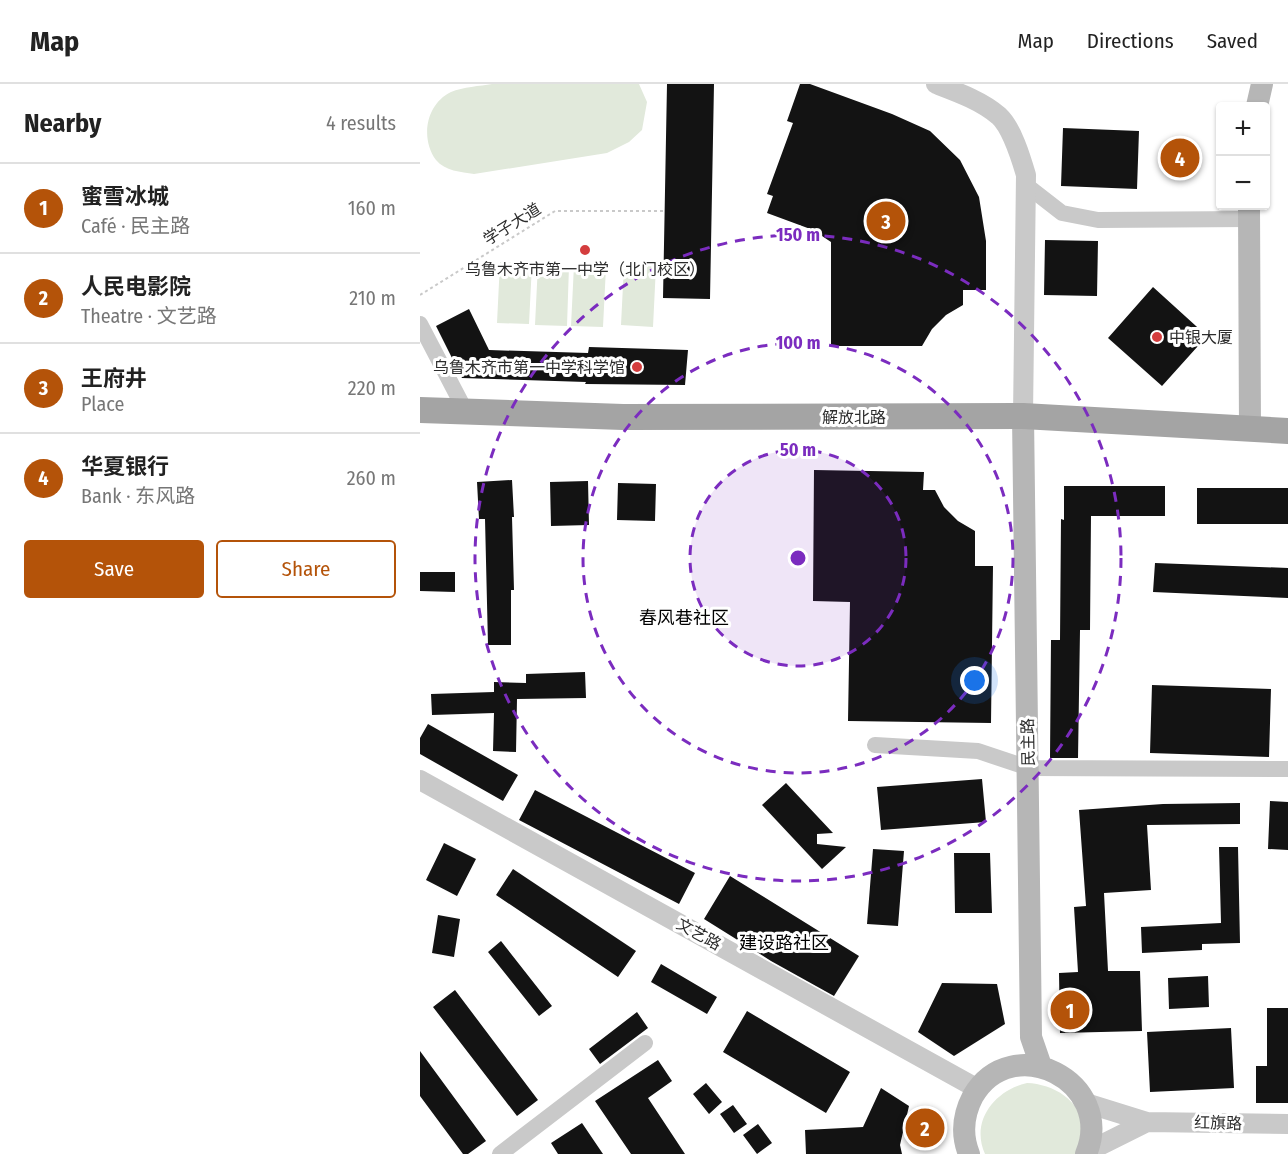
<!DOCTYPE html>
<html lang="en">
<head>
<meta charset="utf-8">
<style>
  :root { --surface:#fff; --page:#f6f6f6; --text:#222; --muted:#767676; --line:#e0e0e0; --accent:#b45309 }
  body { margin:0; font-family:"Fira Sans Condensed","Noto Sans SC",sans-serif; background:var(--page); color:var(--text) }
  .controls { position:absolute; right:18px; top:18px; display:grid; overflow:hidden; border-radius:6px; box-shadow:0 2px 4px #0004 }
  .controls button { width:54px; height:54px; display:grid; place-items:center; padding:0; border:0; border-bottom:2px solid var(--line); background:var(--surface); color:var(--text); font:30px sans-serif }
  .you { position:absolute; left:555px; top:597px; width:21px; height:21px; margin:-15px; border:4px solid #fff; border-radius:50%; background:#1a73e8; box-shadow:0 0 0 9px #1a73e833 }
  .badge { display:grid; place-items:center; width:39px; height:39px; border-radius:50%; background:var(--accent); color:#fff; font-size:20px; font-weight:700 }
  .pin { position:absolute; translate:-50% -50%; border:3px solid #fff; box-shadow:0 2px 6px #0006 }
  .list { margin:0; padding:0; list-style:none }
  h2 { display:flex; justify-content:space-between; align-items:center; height:78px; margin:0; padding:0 24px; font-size:26px }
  h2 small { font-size:20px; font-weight:400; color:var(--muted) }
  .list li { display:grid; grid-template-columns:39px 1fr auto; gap:18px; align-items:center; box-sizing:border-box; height:90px; padding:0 24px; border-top:2px solid var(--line) }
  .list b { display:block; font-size:22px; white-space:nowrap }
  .list p { margin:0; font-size:20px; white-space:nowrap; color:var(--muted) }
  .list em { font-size:20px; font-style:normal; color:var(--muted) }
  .actions { display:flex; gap:12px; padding:18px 24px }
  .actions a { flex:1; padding:14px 0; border:2px solid var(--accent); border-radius:6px; text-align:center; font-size:21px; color:var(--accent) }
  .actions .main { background:var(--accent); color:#fff }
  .map { position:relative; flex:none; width:868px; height:1070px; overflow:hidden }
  header { display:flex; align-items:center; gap:36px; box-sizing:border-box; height:84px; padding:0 30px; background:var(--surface); border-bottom:2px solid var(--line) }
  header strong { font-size:28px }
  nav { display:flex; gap:33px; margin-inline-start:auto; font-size:21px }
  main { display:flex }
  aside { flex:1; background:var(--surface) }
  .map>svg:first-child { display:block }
  .green { fill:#e1e9db }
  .building { fill:#131313 }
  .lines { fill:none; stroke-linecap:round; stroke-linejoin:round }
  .path { stroke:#c9c9c9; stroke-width:2; stroke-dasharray:3 3; stroke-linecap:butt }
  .minor { stroke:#c9c9c9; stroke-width:16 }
  .tertiary { stroke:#c9c9c9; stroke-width:20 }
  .secondary { stroke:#b6b6b6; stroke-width:22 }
  .primary { stroke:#a4a4a4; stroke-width:26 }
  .ring { fill:none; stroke:#7b2cbf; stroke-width:3; stroke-dasharray:10 8 }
  .poi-dot { fill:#d43d3e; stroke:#fff; stroke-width:2 }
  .labels { text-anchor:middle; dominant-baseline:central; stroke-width:6; stroke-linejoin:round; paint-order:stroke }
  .street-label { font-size:16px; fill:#2c2c2c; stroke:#fff }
  .poi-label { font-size:16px; fill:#2c2c2c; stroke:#fff }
  .neighbourhood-label { font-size:18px; fill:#000; stroke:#fff }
  .centre { fill:#7b2cbf; stroke:#fff; stroke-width:3 }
  .ring-label { font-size:18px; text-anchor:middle; font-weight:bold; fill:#7b2cbf; stroke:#fff; stroke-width:6; stroke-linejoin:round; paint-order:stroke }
</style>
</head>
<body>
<header>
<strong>Map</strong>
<nav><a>Map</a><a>Directions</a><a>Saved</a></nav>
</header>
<main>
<aside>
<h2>Nearby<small>4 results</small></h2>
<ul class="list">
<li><span class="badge">1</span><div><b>蜜雪冰城</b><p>Café · 民主路</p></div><em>160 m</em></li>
<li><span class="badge">2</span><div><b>人民电影院</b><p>Theatre · 文艺路</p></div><em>210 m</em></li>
<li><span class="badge">3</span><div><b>王府井</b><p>Place</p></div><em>220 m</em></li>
<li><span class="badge">4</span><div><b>华夏银行</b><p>Bank · 东风路</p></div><em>260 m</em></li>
</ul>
<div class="actions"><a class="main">Save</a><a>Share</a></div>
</aside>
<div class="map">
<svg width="868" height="1070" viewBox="0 0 868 1070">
  <rect width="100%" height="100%" fill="#fff"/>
  <!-- green -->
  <path class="green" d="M72,0H219L227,18L222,46L209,58L187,69L54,90C41,88 25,87 16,76C0,54 6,20 31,8C43,3 60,2 72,0Z
    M80,178L112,180L109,240L77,239Z
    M118,180L149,182L147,242L115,241Z
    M154,181L186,183L183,243L151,242Z
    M204,181L236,182L233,243L201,241Z
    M607,999C633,1000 662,1016 663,1046C663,1054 659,1063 658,1070H565C550,1037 575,1006 607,999Z"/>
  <!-- building -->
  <path class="building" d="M247,0H294L290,215L243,214Z
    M380,0H390L472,30L510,47L540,76L559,113L566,157V206H543V221L526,231L512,245L502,262H411V158L393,146L347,129L353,112L347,110L373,39L367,37Z
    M643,44L719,47L717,105L641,102Z
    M625,156L678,157L677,212L624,211Z
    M733,203L787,252L742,302L688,254Z
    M49,225L69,266L168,269L169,263L268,266L265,301L165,300L166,298L42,294L16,242Z
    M394,386L504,388L503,406H515L524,423L538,437L555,447V482H573L571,639L428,637L430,518L393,517Z
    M92,396L94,433H92L94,506H91V561H68L65,435H59L57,398Z
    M168,397L169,441L131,442L130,398Z
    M198,399L236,400L235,437L197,436Z
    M644,402H745V432H671L670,546H660L658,674H630L631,556H640L641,435L644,436Z
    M777,404H868V440H777Z
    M735,479L868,484V514L733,508Z
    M0,488H35V508L0,507Z
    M165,588L166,614L97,615L96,668L73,667L74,629L12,631L11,610L74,608V598L106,599V590Z
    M732,601L851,605L849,673L730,669Z
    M8,640L98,691L83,717L0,670V654Z
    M562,695L566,738L461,746L457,703Z
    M366,699L413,749L397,750V760L426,763L402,785L342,721Z
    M115,706L275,789L259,820L99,736Z
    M850,717L868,718V766L848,765Z
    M820,719V740L727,741L731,806L684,809L688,887H720L722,947L640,949L639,889L658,888L654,823L666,822L659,726L743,720Z
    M24,759L56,775L37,812L6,796Z
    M799,763H818L820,859L782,860V866L722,869L721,843L801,839Z
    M453,765L484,767L478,842L447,840Z
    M534,769H570L572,829H535Z
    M93,785L216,867L198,893L76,811Z
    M310,792L439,872L414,912L351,877L284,835Z
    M18,831L40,835L34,873L12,869Z
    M81,857L132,922L119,932L68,868Z
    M241,880L297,913L287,930L231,898Z
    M788,892L789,923L749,925L748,894Z
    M522,899L577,900L585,940L534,972L498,948Z
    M35,906L118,1016L97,1032L13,923Z
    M847,924H868V1019H836V982H847Z
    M327,927L430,988L406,1029L303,968Z
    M217,928L228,944L180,980L169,965Z
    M811,944L814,1004L730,1008L727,948Z
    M0,967L66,1057L48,1070H43L0,1012Z
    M238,976L252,997L228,1014L265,1070H211L175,1017Z
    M286,999L302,1018L289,1030L273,1010Z
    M461,1004L489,1022L480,1061L482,1070H386L385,1046L443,1043Z
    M313,1021L327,1040L314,1049L300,1030Z
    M162,1039L183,1070H138L131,1059Z
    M338,1040L352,1059L337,1070L323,1051Z"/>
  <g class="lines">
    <!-- path -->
    <path class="path" d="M0,211L135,127H244"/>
    <!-- minor -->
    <path class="minor" d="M606,101L642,129L678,136L829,135
      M0,240L46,328
      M455,661L558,667L609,684L868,685
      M80,1070L225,959"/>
    <!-- tertiary -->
    <path class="tertiary" d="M516,0C537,8 562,17 579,32C592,44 601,74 606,91L603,332
      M0,696L558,1005
      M666,1019L727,1038L868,1040
      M667,1068L727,1038"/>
    <!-- secondary -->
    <path class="secondary" d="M837,22L842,0
      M829,122L830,346
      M603,332L611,953L621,982
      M549,1070C541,1050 543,1031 553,1012C592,945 696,998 666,1070"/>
    <!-- primary -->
    <path class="primary" d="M0,326L203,333L603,332L868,347"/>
  </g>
  <!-- distance rings -->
  <circle cx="378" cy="474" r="108" fill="#7b2cbf" fill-opacity=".12"/>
  <g class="ring">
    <circle cx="378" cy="474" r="108"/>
    <circle cx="378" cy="474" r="215"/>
    <circle cx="378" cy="474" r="323"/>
  </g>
  <!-- markers -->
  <g class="poi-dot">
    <circle cx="165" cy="166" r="6"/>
    <circle cx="737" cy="253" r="6"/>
    <circle cx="217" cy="283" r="6"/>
  </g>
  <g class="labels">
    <!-- street labels -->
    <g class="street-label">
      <text transform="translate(92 140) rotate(-32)">学子大道</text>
      <text x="434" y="333">解放北路</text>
      <text transform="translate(608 658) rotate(-91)">民主路</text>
      <text transform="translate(279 850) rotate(29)">文艺路</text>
      <text transform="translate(798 1039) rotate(1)">红旗路</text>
    </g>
    <!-- poi labels -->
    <g class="poi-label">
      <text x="165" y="185">乌鲁木齐市第一中学（北门校区）</text>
      <text x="749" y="253" text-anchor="start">中银大厦</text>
      <text x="205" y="283" text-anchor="end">乌鲁木齐市第一中学科学馆</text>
    </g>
    <!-- neighbourhood labels -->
    <g class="neighbourhood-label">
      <text x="264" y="534">春风巷社区</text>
      <text x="364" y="859">建设路社区</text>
    </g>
  </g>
  <circle cx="378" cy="474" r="9" class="centre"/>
  <g class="ring-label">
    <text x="378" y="157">150 m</text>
    <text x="378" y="265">100 m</text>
    <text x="378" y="372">50 m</text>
  </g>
</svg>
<div class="controls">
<button>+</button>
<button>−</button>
</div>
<div class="you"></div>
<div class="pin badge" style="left:650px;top:926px">1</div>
<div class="pin badge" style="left:505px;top:1044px">2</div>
<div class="pin badge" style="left:466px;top:137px">3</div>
<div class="pin badge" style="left:760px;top:74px">4</div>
</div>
</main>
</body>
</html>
